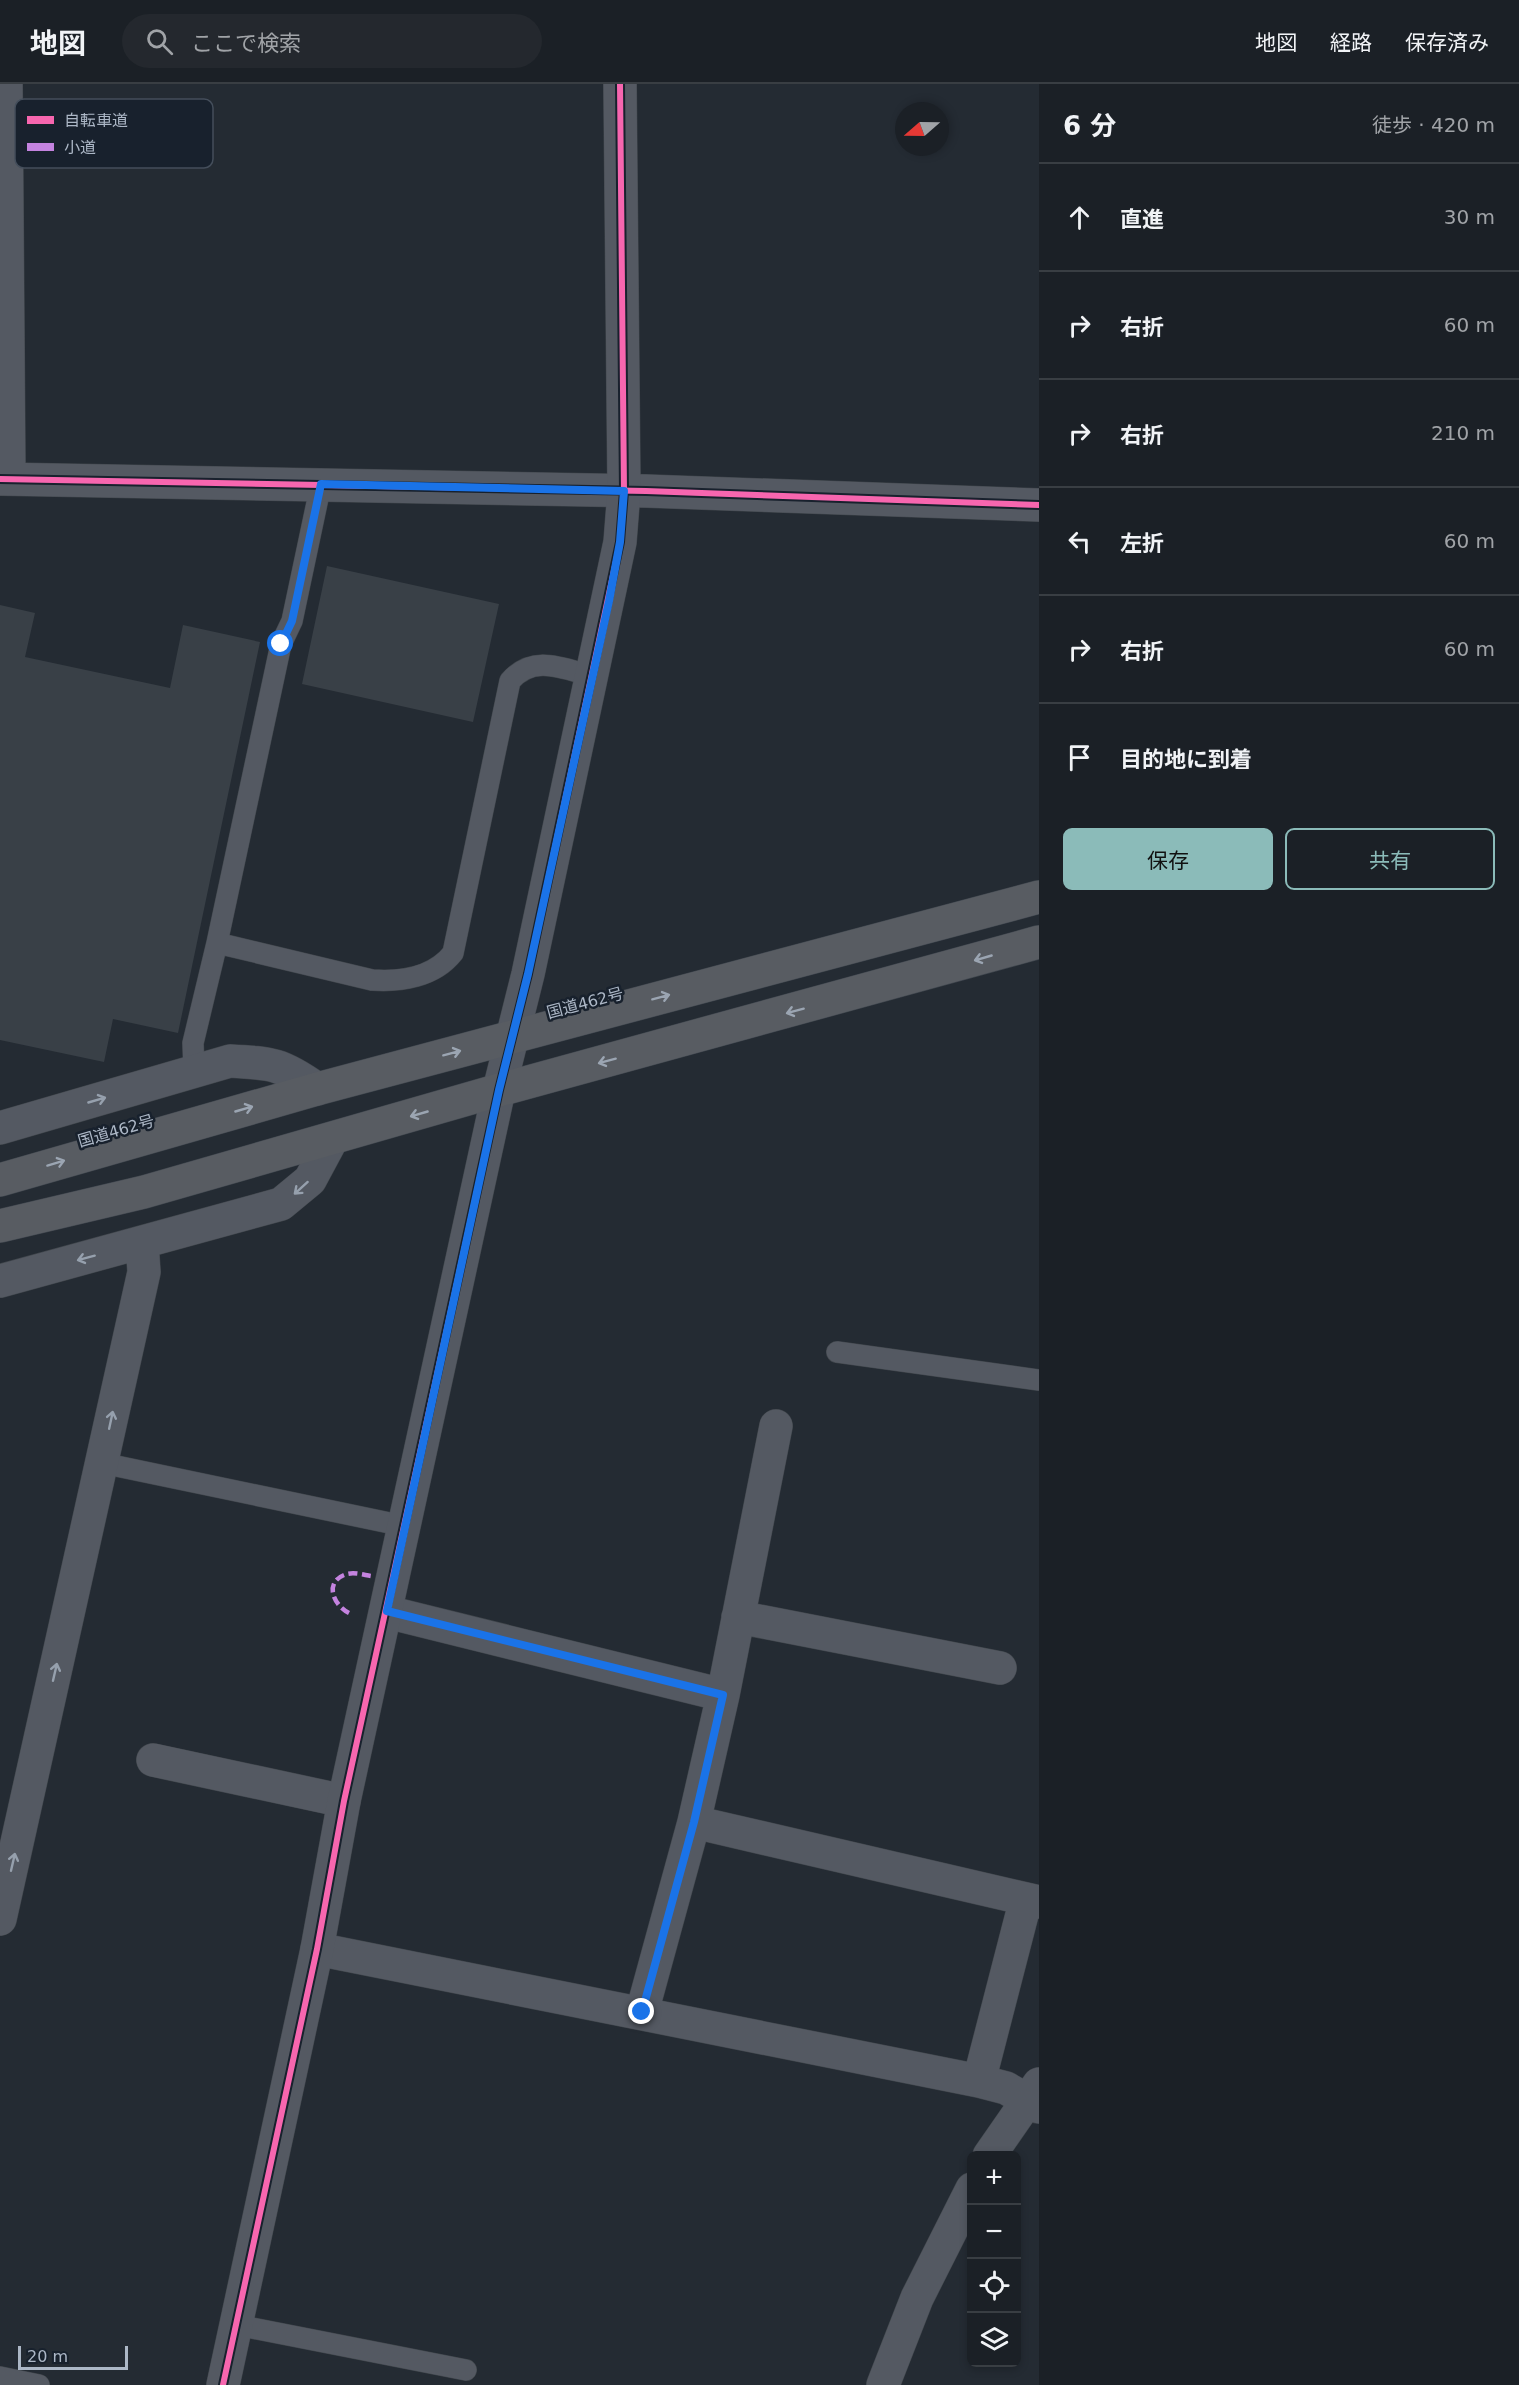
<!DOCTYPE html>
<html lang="ja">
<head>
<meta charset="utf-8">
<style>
  :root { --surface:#1b2026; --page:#24282e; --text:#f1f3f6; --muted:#a0a3a7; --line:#393e43; --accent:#8bbbb9 }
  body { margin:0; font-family:"DejaVu Sans","Noto Sans JP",sans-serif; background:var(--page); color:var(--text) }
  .controls { position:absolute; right:18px; bottom:18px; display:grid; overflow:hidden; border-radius:9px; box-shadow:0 3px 9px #0003 }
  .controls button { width:54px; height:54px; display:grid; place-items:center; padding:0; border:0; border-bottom:2px solid var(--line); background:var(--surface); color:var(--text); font:30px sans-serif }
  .compass { position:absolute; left:895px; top:18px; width:54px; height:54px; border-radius:50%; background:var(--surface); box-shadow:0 3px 9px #0003; rotate:250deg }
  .scale { position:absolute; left:18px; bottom:15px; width:110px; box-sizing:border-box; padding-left:6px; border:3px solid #acb7c6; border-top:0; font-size:16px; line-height:21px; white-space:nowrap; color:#acb7c6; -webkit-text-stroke:4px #18212d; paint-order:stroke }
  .stop { position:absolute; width:18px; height:18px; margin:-14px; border:4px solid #1a73e8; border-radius:50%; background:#fff }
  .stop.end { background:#1a73e8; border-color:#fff; box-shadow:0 2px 6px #0008 }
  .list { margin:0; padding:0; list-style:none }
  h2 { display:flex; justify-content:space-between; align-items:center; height:78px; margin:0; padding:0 24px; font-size:26px }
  h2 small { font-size:20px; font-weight:400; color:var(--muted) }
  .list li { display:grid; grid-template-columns:39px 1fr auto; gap:18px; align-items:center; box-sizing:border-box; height:108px; padding:0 24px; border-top:2px solid var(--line) }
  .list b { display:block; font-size:22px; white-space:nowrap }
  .list em { font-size:20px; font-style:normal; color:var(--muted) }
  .actions { display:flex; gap:12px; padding:18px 24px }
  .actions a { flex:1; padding:14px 0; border:2px solid var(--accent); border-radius:9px; text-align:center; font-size:21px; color:var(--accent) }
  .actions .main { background:var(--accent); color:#111 }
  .icon { flex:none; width:33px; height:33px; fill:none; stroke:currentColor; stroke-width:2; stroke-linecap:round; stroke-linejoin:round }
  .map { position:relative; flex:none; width:1039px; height:2301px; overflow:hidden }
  header { display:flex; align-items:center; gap:36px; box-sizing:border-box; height:84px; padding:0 30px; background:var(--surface); border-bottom:2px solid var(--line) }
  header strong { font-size:28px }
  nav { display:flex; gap:33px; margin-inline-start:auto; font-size:21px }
  .search { width:420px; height:54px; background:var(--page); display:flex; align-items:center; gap:15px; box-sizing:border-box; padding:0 21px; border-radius:33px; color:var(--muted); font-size:22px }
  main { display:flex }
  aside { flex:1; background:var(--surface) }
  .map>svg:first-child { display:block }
  .building { fill:#394047 }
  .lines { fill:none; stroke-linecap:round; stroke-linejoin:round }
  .service-casing { stroke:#40464c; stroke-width:22 }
  .minor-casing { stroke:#40464c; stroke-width:34 }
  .tertiary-casing { stroke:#40464c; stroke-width:34 }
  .trunk-casing { stroke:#40474f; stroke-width:34 }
  .service { stroke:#545962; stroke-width:21 }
  .minor { stroke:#545962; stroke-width:33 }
  .tertiary { stroke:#545962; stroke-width:33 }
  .trunk { stroke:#585c62; stroke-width:33 }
  .quiet { stroke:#c483df; stroke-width:4.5; stroke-dasharray:9 4.5; stroke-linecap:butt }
  .cycleway-casing { stroke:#18212d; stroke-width:10 }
  .cycleway { stroke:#f766af; stroke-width:6 }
  .oneway { stroke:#9ba5b2 }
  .oneway2 { stroke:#96a0ad }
  .route { stroke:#1a73e8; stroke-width:8 }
  .labels { text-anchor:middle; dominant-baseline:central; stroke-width:5; stroke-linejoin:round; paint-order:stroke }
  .street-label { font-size:16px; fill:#acb7c6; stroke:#18212d }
  .key { fill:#18212d; stroke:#444e5b; stroke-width:1.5 }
  .key-label { font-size:16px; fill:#acb7c6 }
</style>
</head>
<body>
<header>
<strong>地図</strong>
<div class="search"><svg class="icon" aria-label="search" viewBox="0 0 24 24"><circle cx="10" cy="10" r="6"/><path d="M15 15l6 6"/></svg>ここで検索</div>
<nav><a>地図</a><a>経路</a><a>保存済み</a></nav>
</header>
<main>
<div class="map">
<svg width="1039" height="2301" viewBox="0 0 1039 2301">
  <rect width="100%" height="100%" fill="#242b33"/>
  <!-- building -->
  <path class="building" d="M327,482L499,520L473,638L302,600Z
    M0,521L35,529L25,573L170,604L183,541L260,558L178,949L113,935L104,978L0,956Z"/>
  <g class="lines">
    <!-- service casing -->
    <g class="service-casing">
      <path id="service" d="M217,859L372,896C401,898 434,893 453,869L510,597C533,570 562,584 592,592
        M194,987L193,959L217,859L281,560L292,537L321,400
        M837,1268L1039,1296
        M102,1379L404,1442
        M237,2241L466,2286
        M0,2293L39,2301"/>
    </g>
    <!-- minor casing -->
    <g class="minor-casing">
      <path id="minor" d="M6,0L9,395
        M0,395L646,407L1039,421
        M0,1044L230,977C272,979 282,980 317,1005
        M0,1197L281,1120L310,1096L332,1055
        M387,1528L723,1611L694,1738L1039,1818
        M738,1533L1000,1584
        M723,1611L776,1342
        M153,1676L344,1717
        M0,1835L144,1188L142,1159
        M317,1865L979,1997L1006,2004L1039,2023
        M642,1928L694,1738
        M979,1997L1026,1815
        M989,2072L1039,2000
        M883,2301L917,2214L972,2105"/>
    </g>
    <!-- tertiary casing -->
    <g class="tertiary-casing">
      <path id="tertiary" d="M223,2301L317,1865L344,1717L499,1006L528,890L620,458L624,407L620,0"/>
    </g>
    <!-- trunk casing -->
    <g class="trunk-casing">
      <path id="trunk" d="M0,1096L317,1005L1039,813
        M0,1142L144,1108L499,1006L1039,858"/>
    </g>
    <!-- service -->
    <use href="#service" class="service"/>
    <!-- minor -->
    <use href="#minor" class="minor"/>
    <!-- tertiary -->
    <use href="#tertiary" class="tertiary"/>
    <!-- trunk -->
    <use href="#trunk" class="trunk"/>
    <!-- quiet -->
    <path class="quiet" d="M349,1529C333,1521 323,1497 347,1490C355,1488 364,1491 371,1492"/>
    <!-- cycleway casing -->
    <g class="cycleway-casing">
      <path id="cycleway" d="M0,395L646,407L1039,421
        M223,2301L317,1865L344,1717L499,1006L528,890L620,458L624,407L620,0"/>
    </g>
    <!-- cycleway -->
    <use href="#cycleway" class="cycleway"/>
  </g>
  <!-- one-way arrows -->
  <defs><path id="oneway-shaft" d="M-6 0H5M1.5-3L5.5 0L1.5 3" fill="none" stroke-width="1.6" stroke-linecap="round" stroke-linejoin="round" transform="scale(1.5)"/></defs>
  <g class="oneway">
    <use href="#oneway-shaft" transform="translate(983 874) rotate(164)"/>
    <use href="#oneway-shaft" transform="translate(661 913) rotate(-15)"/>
    <use href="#oneway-shaft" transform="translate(795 927) rotate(165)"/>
    <use href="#oneway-shaft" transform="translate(452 969) rotate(-15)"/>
    <use href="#oneway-shaft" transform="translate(607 977) rotate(165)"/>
    <use href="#oneway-shaft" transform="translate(244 1025) rotate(-16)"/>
    <use href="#oneway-shaft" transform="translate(419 1030) rotate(164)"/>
    <use href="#oneway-shaft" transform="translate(56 1079) rotate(-17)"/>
  </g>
  <g class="oneway2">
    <use href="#oneway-shaft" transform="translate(97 1016) rotate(-16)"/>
    <use href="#oneway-shaft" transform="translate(301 1104) rotate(138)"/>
    <use href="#oneway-shaft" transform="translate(86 1174) rotate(165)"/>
    <use href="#oneway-shaft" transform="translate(111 1336) rotate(-78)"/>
    <use href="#oneway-shaft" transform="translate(55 1588) rotate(-77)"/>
    <use href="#oneway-shaft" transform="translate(13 1778) rotate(-77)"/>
  </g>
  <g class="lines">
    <!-- route -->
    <path class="route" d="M281,560L292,537L321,400L624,407L620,458L609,517L528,890L499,1006L387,1527L723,1611L694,1738L642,1928"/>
  </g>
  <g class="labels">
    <!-- street labels -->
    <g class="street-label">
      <text transform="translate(585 919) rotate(-15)">国道462号</text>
      <text transform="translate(116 1047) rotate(-16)">国道462号</text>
    </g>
  </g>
  <!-- legend -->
  <rect x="15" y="15" width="198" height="69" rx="9" class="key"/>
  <rect x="27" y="32" width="27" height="8" fill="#f766af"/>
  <rect x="27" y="59" width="27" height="8" fill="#c483df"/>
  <g class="key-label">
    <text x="64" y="42">自転車道</text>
    <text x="64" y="69">小道</text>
  </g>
</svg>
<div class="controls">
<button>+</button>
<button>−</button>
<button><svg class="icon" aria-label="locate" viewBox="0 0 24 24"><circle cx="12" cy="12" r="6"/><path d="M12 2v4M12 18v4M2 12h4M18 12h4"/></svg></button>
<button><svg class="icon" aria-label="layers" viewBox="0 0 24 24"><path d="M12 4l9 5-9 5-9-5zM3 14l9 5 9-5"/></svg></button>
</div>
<svg class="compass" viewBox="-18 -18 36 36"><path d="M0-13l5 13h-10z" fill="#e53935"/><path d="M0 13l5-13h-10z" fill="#a0a3a7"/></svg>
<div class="scale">20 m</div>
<div class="stop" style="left:281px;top:560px"></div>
<div class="stop end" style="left:642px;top:1928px"></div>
</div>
<aside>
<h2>6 分<small>徒歩 · 420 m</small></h2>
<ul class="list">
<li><svg class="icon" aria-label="ahead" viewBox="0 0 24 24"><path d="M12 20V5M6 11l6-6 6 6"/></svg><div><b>直進</b></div><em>30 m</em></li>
<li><svg class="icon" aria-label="right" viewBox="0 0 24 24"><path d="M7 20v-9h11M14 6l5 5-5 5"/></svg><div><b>右折</b></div><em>60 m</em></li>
<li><svg class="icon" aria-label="right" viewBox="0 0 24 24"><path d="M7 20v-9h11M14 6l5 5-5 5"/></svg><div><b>右折</b></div><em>210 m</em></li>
<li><svg class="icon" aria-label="left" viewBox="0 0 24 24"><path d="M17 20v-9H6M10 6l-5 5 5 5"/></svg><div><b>左折</b></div><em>60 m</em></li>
<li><svg class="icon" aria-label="right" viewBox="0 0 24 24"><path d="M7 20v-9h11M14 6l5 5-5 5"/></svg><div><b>右折</b></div><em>60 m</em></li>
<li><svg class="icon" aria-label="arrive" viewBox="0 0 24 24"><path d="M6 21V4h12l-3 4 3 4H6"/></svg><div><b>目的地に到着</b></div></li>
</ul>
<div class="actions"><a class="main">保存</a><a>共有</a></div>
</aside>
</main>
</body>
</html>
